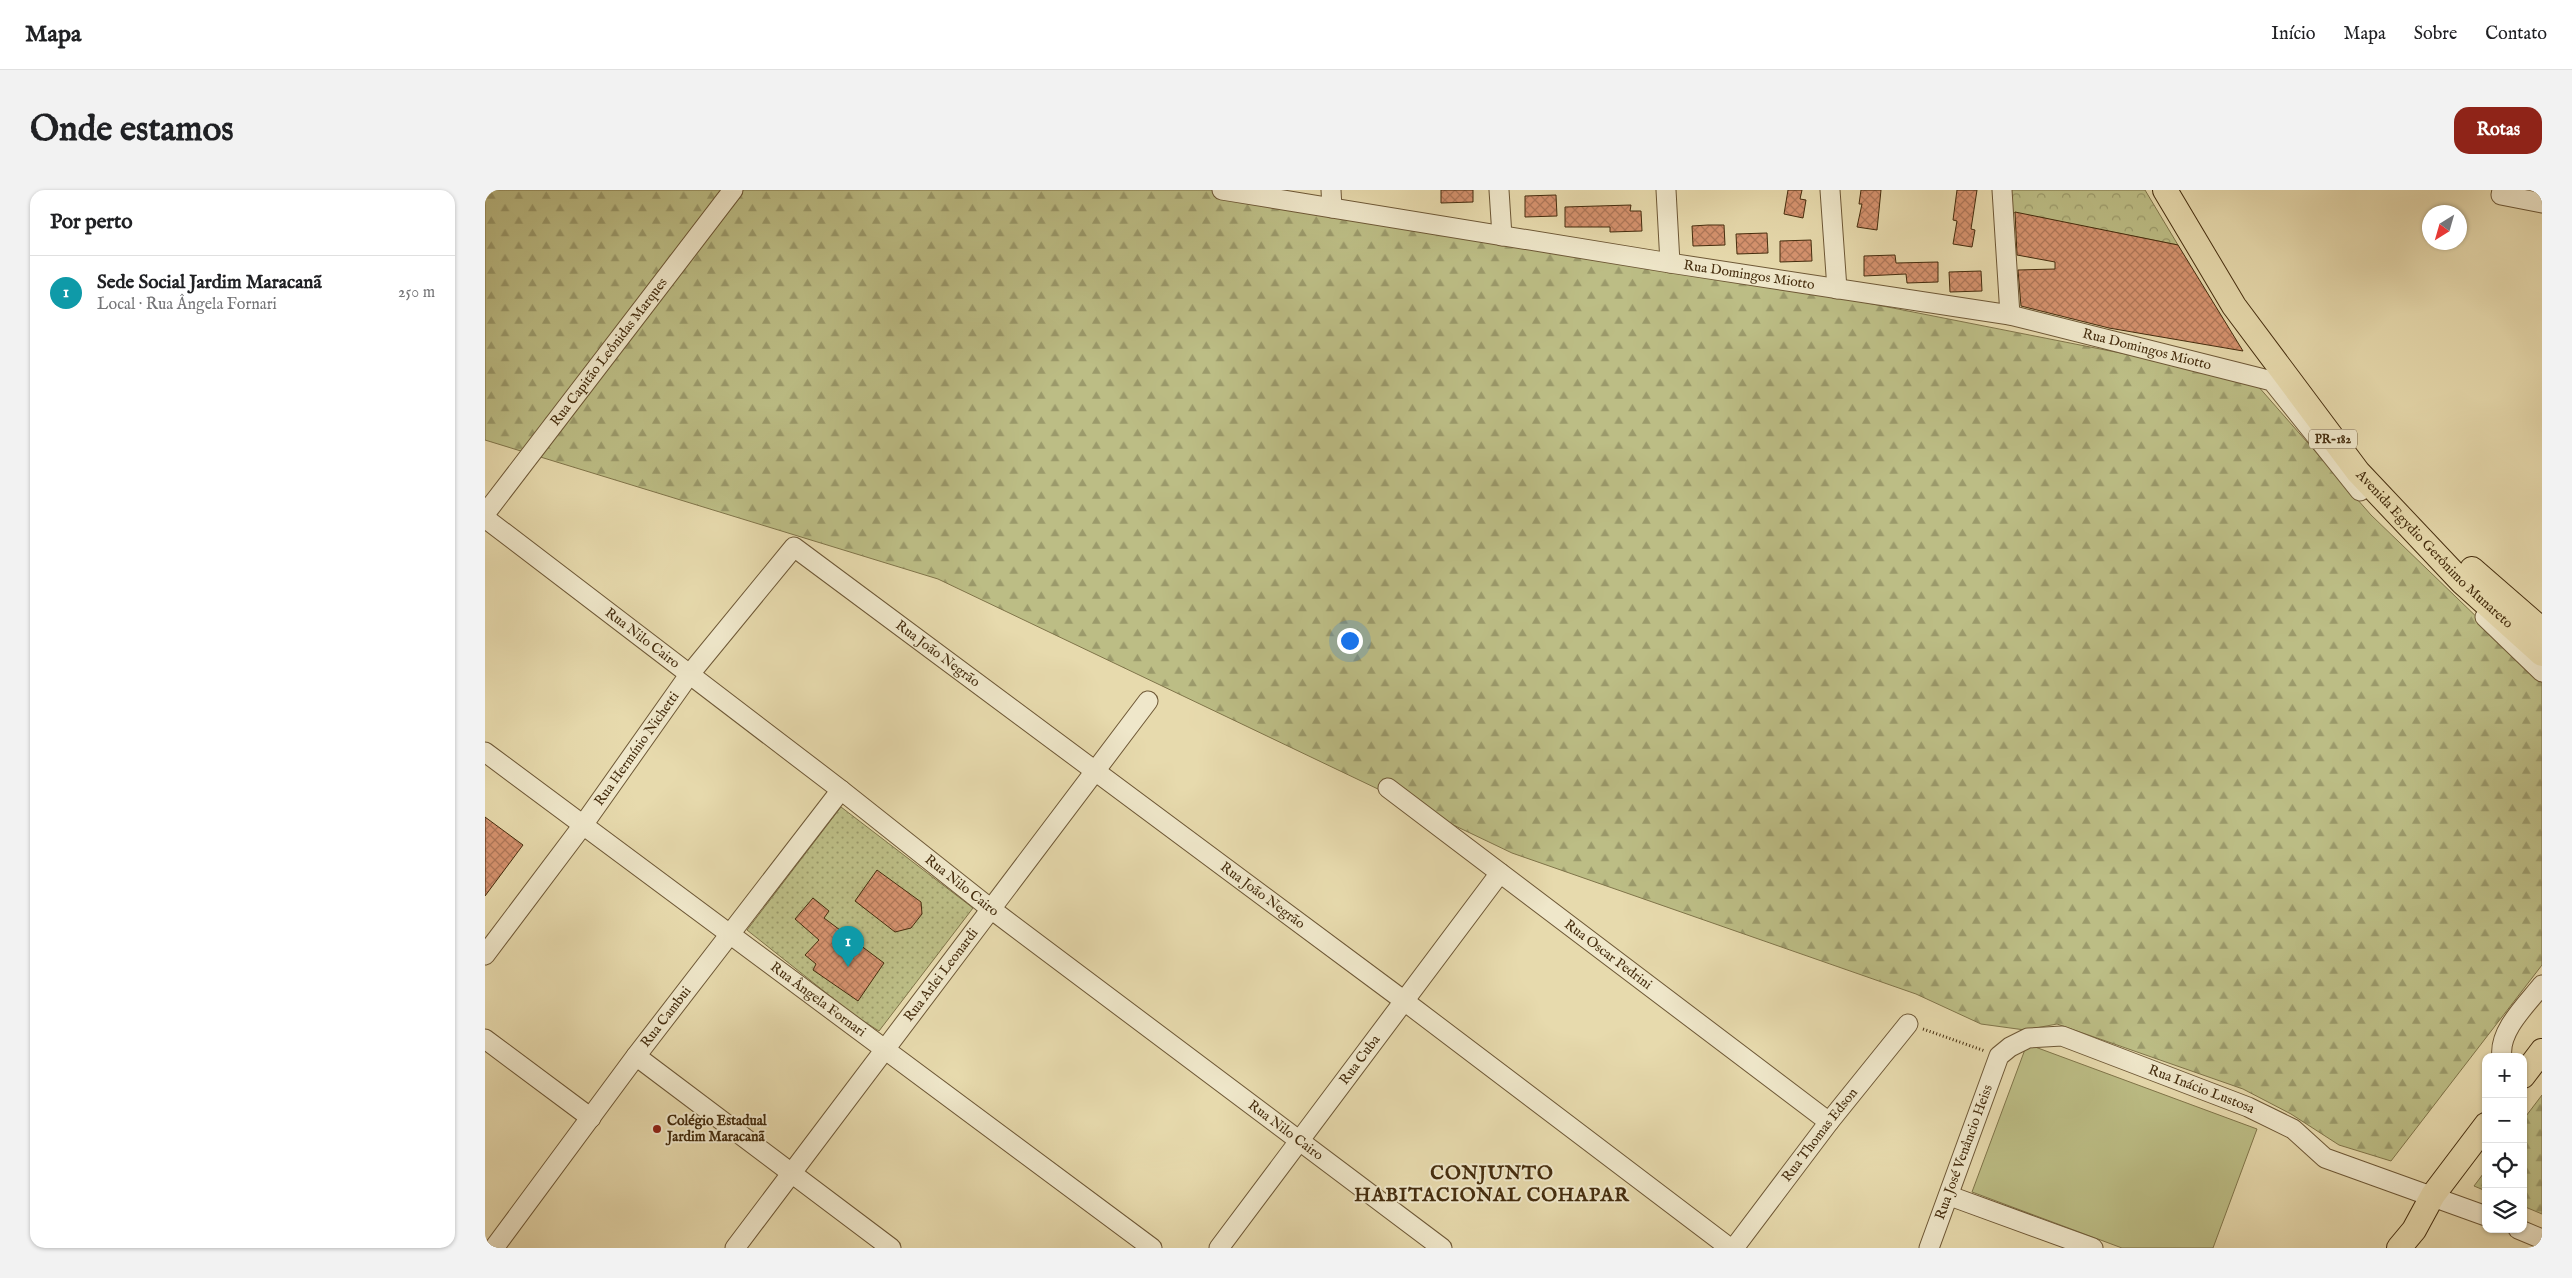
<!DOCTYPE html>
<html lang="pt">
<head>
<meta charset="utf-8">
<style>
  :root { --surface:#fff; --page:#f2f2f2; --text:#202124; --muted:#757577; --line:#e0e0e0; --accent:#8f2418 }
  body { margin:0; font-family:"IM FELL English",serif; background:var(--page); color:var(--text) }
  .controls { position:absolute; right:15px; bottom:15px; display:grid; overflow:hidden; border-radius:10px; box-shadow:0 1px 4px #0004 }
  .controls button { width:45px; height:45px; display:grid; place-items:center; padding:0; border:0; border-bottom:1px solid var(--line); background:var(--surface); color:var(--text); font:25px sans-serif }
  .compass { position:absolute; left:1937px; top:15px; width:45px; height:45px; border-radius:50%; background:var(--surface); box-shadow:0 1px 4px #0004; rotate:217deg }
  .you { position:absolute; left:864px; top:450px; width:18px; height:18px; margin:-12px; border:4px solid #fff; border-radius:50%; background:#1a73e8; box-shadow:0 0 0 8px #1a73e833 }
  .badge { display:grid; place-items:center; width:32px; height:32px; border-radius:50%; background:var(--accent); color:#fff; font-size:16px; font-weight:700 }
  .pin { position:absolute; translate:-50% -41px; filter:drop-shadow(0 1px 2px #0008) }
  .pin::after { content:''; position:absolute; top:26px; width:18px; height:15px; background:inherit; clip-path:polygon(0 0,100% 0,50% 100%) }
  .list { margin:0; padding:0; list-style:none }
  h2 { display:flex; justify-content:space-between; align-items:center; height:65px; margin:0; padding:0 20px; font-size:21px }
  h2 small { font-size:16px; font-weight:400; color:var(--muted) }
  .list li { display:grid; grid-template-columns:32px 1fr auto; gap:15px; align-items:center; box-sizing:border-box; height:75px; padding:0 20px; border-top:1px solid var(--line) }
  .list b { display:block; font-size:19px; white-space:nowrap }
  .list p { margin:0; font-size:16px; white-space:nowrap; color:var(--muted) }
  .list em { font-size:16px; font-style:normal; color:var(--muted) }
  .icon { flex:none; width:28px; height:28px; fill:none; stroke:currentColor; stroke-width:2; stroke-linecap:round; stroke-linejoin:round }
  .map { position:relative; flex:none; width:2057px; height:1058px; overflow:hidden; border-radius:15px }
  header { display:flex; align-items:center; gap:30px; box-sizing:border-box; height:70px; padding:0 25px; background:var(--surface); border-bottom:1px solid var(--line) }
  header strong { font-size:24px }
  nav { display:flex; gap:28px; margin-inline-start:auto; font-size:18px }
  .intro { display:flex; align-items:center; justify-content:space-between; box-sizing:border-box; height:120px; padding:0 30px }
  h1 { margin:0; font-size:35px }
  .button { padding:12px 22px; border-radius:15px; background:var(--accent); color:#fff; font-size:18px; font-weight:700 }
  main { display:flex; gap:30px; padding:0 30px }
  aside { flex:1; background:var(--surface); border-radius:15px; box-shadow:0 1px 4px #0004 }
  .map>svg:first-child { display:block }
  .grass { fill:url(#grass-dots); stroke:#80754a }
  .forest { fill:url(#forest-firs); stroke:#80754a }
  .park { fill:url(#park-crowns); stroke:#80754a }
  .pitch { fill:#bcbd85; stroke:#80754a }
  .building { fill:url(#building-cross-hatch); stroke:#452d0e }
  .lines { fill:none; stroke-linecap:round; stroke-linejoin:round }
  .minor-casing { stroke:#6e5836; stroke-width:21 }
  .major-casing { stroke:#452d0e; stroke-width:26 }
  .path { stroke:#452d0e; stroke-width:3; stroke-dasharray:1 2.5; stroke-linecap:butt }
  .minor { stroke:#efe7ca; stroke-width:19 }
  .major { stroke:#e7daad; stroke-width:24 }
  .poi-dot { fill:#8f2418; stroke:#efe7ca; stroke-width:2 }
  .labels { text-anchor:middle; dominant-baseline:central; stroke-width:4; stroke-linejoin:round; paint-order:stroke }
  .shield { fill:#efe7ca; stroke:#786546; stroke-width:1 }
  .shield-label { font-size:12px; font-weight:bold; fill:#452d0e }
  .street-label { font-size:14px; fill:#452d0e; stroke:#efe7ca }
  .poi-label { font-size:14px; font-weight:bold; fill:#452d0e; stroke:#efe7ca; text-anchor:start }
  .district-label { font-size:19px; font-weight:bold; letter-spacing:1px; fill:#452d0e; stroke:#efe7ca }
</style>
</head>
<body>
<header>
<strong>Mapa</strong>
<nav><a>Início</a><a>Mapa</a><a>Sobre</a><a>Contato</a></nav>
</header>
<div class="intro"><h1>Onde estamos</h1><a class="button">Rotas</a></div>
<main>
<aside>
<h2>Por perto<small></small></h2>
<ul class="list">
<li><span class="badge" style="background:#0f9aa8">1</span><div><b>Sede Social Jardim Maracanã</b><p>Local · Rua Ângela Fornari</p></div><em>250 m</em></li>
</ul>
</aside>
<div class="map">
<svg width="2057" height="1058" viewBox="0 0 2057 1058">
  <defs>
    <pattern id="grass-dots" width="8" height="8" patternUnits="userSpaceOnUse" patternTransform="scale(1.25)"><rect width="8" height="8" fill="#bcbd85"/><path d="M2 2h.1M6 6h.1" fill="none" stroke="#9b9a6b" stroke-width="1.8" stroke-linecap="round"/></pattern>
    <pattern id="forest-firs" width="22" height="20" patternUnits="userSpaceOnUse" patternTransform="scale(1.25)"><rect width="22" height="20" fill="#bcbd85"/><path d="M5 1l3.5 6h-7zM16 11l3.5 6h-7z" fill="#9b9a6b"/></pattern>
    <pattern id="park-crowns" width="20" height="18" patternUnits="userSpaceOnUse" patternTransform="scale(1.25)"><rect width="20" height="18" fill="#bcbd85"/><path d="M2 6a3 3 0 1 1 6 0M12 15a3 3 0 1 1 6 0" fill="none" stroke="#9b9a6b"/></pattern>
    <pattern id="building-cross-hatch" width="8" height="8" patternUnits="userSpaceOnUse" patternTransform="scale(1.25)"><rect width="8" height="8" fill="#d6936f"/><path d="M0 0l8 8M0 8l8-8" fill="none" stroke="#af785a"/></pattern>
  </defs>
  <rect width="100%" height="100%" fill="#e7daad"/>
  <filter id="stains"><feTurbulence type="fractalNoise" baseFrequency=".004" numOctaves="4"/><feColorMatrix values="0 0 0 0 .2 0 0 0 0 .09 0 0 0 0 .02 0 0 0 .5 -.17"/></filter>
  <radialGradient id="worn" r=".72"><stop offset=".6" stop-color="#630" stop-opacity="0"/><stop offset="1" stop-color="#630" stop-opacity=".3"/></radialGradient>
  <!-- grass -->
  <path class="grass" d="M356,617L488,718L394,841L369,825L262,740Z"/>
  <!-- forest -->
  <path class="forest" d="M0,0H728L1185,74L1752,186L1772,195L1886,325L2057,490V775L1906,971L1854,955L1806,924L1758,899L1572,834L1540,840L1496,834L1431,804L1027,663L453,389L0,250Z
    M2057,905V1024L2038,1016V930Z
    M2001,980V1001L1989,996Z"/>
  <!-- park -->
  <path class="park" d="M1525,0H1660L1693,55L1526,22Z"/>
  <!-- pitch -->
  <path class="pitch" d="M1542,854L1772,939L1728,1058H1637L1487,1002Z"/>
  <!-- building -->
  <path class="building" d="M956,0H988V12L956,13Z
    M1303,0H1317L1315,9L1321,10L1318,28L1299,24Z
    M1376,0H1396L1392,40L1372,37L1377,14H1374Z
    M1472,0H1492L1486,39L1490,40L1487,57L1468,54L1472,31L1468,30Z
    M1071,5L1072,26L1040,27V6Z
    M1146,15L1145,21H1156L1157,41L1125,42V37H1080V17Z
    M1530,22L1693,55L1758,161L1624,138L1536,116L1533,80L1570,79V72L1532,65Z
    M1223,35H1239L1240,55L1208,56L1207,36Z
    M1282,43L1283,63L1252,64L1251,44Z
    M1326,50L1327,71L1295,72V51Z
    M1410,65L1411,73L1453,72V92L1422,93L1421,84L1379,86V66Z
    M1496,81L1497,101L1465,102L1464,82Z
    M0,627L38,655L0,706Z
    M392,680L436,712L437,724L426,738L410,742L370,711Z
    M328,708L344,721L339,728L399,773L373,811L328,780L331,774L320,765L334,750L310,729Z"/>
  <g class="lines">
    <!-- minor casing -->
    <g class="minor-casing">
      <g id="minor">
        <path id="s1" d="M737,0L1185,73L1525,125L1787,191L1875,301"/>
        <path d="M846,0L847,18"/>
        <path d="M1014,0L1017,46"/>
        <path d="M1181,0L1185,73"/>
        <path d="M1345,0L1352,99"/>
        <path d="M1517,0L1525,125"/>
        <path d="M2017,0L2016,5L2057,13"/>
        <path id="s2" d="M0,324L248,0"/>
        <path id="s3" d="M0,328L356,600L506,719L957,1058"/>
        <path d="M2000,427L2057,482"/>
        <path id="s4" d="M0,562L667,1058"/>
        <path id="s5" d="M903,598L1344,932"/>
        <path id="s6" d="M0,765L98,635L204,485L309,357L918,810L1245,1058"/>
        <path d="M0,849L106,928"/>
        <path d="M151,866L406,1058"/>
        <path d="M2017,867C2013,841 2042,814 2057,795"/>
        <path d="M1465,1006L1608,1058"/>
        <path d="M2033,1039L2057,1049"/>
        <path id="s7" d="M9,1058L151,866L356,600"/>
        <path id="s8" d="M250,1058L663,511"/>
        <path id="s9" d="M734,1058L1015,683"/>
        <path id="s10" d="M1249,1058L1344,932L1423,834"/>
        <path id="s11" d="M1444,1058L1514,866L1525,857L1543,848L1577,846L1763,917L1808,939L1840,968L2001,1026"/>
      </g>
    </g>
    <!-- major casing -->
    <g class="major-casing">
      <g id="major">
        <path id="s12" d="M1680,0L1749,116L1873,282L1977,392L2057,464"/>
        <path d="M1987,379L2057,440"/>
        <path d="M2038,886L2057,861"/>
        <path d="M1914,1058L1929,1040L1948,1005L2001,935"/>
      </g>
    </g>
    <!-- path -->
    <path class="path" d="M1438,839L1500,861"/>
    <!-- minor -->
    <use href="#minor" class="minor"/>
    <!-- major -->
    <use href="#major" class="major"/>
  </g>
  <!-- markers -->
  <circle class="poi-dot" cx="172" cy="939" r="5"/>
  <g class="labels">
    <!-- shield labels -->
    <rect class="shield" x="1824" y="239.5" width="48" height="19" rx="4"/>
    <g class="shield-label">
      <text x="1848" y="249">PR-182</text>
    </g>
    <!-- street labels -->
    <g class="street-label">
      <text stroke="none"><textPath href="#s1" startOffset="534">Rua Domingos Miotto</textPath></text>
      <text stroke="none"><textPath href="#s1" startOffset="939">Rua Domingos Miotto</textPath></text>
      <text stroke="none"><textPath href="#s2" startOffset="204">Rua Capitão Leônidas Marques</textPath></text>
      <text stroke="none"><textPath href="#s12" startOffset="451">Avenida Egydio Gerônimo Munareto</textPath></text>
      <text stroke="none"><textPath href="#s3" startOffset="198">Rua Nilo Cairo</textPath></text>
      <text stroke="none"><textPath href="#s6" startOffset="691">Rua João Negrão</textPath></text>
      <text stroke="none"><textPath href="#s6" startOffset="256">Rua Hermínio Nichetti</textPath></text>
      <text stroke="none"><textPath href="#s3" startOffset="602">Rua Nilo Cairo</textPath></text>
      <text stroke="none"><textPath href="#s6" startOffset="1096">Rua João Negrão</textPath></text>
      <text stroke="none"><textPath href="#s5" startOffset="276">Rua Oscar Pedrini</textPath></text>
      <text stroke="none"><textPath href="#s8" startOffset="342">Rua Arlei Leonardi</textPath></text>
      <text stroke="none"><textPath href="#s4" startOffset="415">Rua Ângela Fornari</textPath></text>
      <text stroke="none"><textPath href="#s7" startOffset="288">Rua Cambui</textPath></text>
      <text stroke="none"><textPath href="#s9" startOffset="235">Rua Cuba</textPath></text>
      <text stroke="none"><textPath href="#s11" startOffset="422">Rua Inácio Lustosa</textPath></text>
      <text stroke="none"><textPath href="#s3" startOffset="1008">Rua Nilo Cairo</textPath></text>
      <text stroke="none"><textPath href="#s10" startOffset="142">Rua Thomas Edson</textPath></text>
      <text stroke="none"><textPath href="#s11" startOffset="102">Rua José Venâncio Heiss</textPath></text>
    </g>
    <!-- poi labels -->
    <g class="poi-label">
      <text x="182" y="931">Colégio Estadual<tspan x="182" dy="16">Jardim Maracanã</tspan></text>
    </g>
    <!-- district labels -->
    <g class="district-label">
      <text x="1007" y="984">CONJUNTO<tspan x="1007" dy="22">HABITACIONAL COHAPAR</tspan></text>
    </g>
  </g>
  <rect width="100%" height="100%" filter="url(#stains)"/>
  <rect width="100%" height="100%" fill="url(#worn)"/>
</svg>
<div class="controls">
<button>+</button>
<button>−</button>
<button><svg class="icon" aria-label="locate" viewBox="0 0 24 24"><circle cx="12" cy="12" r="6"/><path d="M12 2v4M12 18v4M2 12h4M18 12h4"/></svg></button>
<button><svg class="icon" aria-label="layers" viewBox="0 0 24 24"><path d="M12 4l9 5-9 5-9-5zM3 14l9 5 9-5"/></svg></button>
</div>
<svg class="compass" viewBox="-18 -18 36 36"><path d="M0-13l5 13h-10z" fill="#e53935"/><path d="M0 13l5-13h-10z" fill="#757577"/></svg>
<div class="you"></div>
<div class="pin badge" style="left:363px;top:777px;background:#0f9aa8">1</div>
</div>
</main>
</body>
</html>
